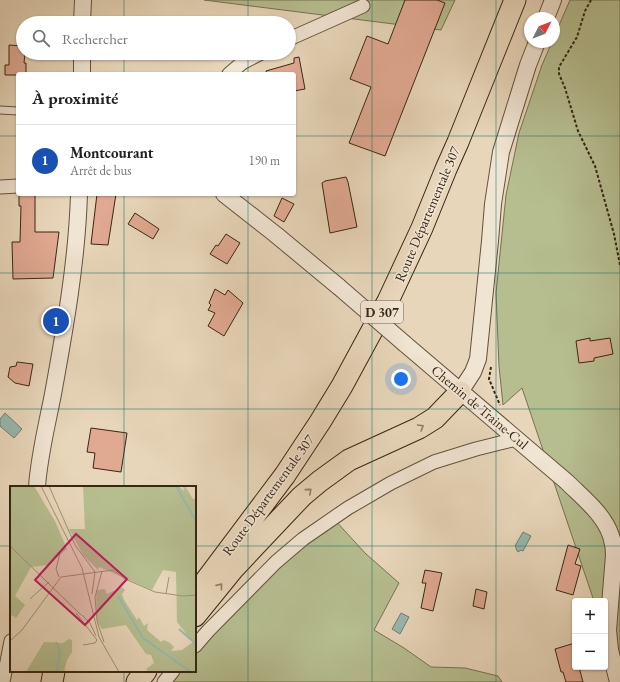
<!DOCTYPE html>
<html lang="fr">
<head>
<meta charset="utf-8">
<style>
  :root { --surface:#fff; --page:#f6f6f6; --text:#202124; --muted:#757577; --line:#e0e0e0; --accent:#8f2418 }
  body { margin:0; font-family:"EB Garamond",serif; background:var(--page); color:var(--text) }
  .controls { position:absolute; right:12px; bottom:12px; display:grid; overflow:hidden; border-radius:4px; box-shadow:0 1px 3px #0004 }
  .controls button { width:36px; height:36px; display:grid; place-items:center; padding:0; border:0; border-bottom:1px solid var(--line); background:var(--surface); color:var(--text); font:20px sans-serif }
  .compass { position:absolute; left:524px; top:12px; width:36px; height:36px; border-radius:50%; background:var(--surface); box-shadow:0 1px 3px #0004; rotate:48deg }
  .you { position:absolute; left:401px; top:379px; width:14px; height:14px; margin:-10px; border:3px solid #fff; border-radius:50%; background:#1a73e8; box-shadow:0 0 0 6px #1a73e833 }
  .badge { display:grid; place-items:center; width:26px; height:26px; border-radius:50%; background:var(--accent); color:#fff; font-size:13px; font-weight:700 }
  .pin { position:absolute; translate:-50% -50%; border:2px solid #fff; box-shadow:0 1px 4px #0006 }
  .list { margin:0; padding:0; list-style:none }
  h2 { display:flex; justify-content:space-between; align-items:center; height:52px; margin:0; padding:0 16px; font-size:17px }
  h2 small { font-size:13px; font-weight:400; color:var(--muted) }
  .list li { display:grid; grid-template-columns:26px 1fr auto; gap:12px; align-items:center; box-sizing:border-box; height:72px; padding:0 16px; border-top:1px solid var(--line) }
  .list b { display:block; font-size:15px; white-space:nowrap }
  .list p { margin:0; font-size:13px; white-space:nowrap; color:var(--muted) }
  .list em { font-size:13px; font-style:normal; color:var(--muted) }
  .icon { flex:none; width:22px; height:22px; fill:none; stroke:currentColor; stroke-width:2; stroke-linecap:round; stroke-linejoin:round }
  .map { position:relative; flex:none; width:620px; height:682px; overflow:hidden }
  .search { position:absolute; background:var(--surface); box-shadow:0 1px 3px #0004; left:16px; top:16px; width:280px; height:44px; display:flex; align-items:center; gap:10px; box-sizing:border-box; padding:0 14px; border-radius:22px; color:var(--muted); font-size:15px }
  .panel { position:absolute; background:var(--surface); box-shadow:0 1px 3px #0004; left:16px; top:72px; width:280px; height:124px; border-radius:4px }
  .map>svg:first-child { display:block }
  .green { fill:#b6be90; stroke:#767252 }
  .water { fill:#97b9ae; stroke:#717f70 }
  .building { fill:#e1a992; stroke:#372713 }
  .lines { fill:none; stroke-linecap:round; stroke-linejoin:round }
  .service-casing { stroke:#63533d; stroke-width:9 }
  .minor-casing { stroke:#63533d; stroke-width:15 }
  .tertiary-casing { stroke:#63533d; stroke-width:18 }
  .primary-casing { stroke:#372713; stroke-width:23 }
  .path { stroke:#372713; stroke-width:2; stroke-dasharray:3 2; stroke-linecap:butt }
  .service { stroke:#f0e4d2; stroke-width:7 }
  .minor { stroke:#f0e4d2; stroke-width:13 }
  .tertiary { stroke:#f0e4d2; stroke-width:16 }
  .primary { stroke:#e8d6ba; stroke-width:21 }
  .tertiary-bridge-casing { stroke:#63533d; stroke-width:18; stroke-linecap:butt }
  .tertiary-bridge { stroke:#f0e4d2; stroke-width:16 }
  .oneway { stroke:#907e66 }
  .grid { fill:none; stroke:#0f766e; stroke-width:1; stroke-opacity:0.55 }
  .labels { text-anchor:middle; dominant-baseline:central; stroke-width:3; stroke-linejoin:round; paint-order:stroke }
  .shield { fill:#f0e4d2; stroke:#6e604c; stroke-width:1 }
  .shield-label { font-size:13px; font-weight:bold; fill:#372713 }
  .street-label { font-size:14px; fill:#372713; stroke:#f0e4d2 }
  .inset-river { fill:none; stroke:#97b9ae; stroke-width:2 }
  .inset-road { fill:none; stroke:#a19077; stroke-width:1 }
  .view { fill:#c2185b; fill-opacity:0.15; stroke:#c2185b; stroke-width:2 }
  .inset-edge { fill:none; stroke:#372713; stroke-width:2 }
</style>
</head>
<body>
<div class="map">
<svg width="620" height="682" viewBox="0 0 620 682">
  <rect width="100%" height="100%" fill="#e8d6ba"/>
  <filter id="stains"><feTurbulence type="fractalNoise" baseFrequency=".005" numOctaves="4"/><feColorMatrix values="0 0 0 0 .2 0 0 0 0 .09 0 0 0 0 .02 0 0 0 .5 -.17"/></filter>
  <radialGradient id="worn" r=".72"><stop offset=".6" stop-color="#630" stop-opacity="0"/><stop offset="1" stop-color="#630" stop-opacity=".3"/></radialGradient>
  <!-- green -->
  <path class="green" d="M204,0H455L441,30Z
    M570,0H620V679L605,601H594L522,388L503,405L499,366L496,293L506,195L519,133L542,65L552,42H554V37Z
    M333,518L365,553L399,583L374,630L404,648L431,667L465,668L498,676L502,682H164L173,671H195V646L208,631Z"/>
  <!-- water -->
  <path class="water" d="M5,413L22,429L14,438L0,426V419Z
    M523,532L531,536L523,551L521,550L518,552L516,549V547L515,546Z
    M401,613L409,617L400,634L392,629Z"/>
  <!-- building -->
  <path class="building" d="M405,0H437L445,3L385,156L349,143L371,87L350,79L367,36L388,44Z
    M9,45L23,46V53H25L24,63H26V74H18V75H5V65H9Z
    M299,57L305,89L294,91V74H267L266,71L294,63V58Z
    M346,177L348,182L357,227L330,233L322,183L325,181Z
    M19,194H35V232H59L53,278L13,279L12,242H20L21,206H19Z
    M97,194H116L108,245L91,244Z
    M282,198L294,204L284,222L274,216Z
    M135,213L159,229L153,239L128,224Z
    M226,234L240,243L227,264L210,254L216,245L218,246Z
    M215,289L225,295L228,290L243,303L224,336L208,326L215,313L208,310L211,305L209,303Z
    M590,338V341L610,338L613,354L594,358V361L579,363L576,341Z
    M17,362L33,364L29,386L15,383L8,377L10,367L16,366Z
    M91,428L127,433L121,472L93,468L95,453L87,452Z
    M568,545L580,549L575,564L581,566L573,595L556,590Z
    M425,570L442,573L433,611L421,608L426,583H422Z
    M476,589L487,592L484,609L473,606Z
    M575,643V667H579L583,682H566L563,672H561L555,649Z"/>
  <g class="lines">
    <!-- service casing -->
    <g class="service-casing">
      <path id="service" d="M0,110L18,111"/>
    </g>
    <!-- minor casing -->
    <g class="minor-casing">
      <path id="minor" d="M289,39L363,6
        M229,74L242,63L261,53
        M0,187L18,186
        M195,646L208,631L276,562L303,539L348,508L391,483L434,462L476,449L516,439
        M3,682L11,641
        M164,682L173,671"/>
    </g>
    <!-- tertiary casing -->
    <g class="tertiary-casing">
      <path id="tertiary" d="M546,18L553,0
        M82,23L83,0
        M82,74V53
        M224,194L275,234L339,287
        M405,344L567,482C583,498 604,514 611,536C613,542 614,549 614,555L608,630L610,650L618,682
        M460,392L473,372L478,359L490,241L493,204L501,152L528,65L537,42
        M37,487C39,456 47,425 53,394C65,328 77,261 79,194"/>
    </g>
    <!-- primary casing -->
    <g class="primary-casing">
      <path id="primary" d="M195,595L285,475L320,422L342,386L388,301L422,228L446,169L458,142L515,0
        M195,616L234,568L282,517L302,496L320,481L349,460L419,428L435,418L460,392
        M52,682L54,671
        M137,682L146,671"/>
    </g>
    <!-- path -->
    <path class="path" d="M591,0L585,11L577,37L559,67V74L565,88L578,131L595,166L614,234L620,265
      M491,367L489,379L500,405"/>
    <!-- service -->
    <use href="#service" class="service"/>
    <!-- minor -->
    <use href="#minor" class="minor"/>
    <!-- tertiary -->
    <use href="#tertiary" class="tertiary"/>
    <!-- primary -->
    <use href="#primary" class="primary"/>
    <!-- tertiary-bridge casing -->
    <g class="tertiary-bridge-casing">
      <path id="tertiary-bridge" d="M339,287L405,344"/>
    </g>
    <!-- tertiary-bridge -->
    <use href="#tertiary-bridge" class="tertiary-bridge"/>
  </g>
  <!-- one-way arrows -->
  <defs><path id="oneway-chevron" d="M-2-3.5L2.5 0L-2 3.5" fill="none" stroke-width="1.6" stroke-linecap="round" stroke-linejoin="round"/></defs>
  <g class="oneway">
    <use href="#oneway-chevron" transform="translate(421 427) rotate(-31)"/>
    <use href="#oneway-chevron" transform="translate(309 491) rotate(-41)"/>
    <use href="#oneway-chevron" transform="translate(220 586) rotate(-51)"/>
  </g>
  <!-- grid -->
  <path class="grid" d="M124,0V23M248,0V23M372,0V682M496,0V682M124,53V74M248,53V74M0,136H18M294,136H620M124,194V487M248,194V682M0,273H620M0,409H620M0,546H11M195,546H620M124,671V682"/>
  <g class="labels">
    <!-- shield labels -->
    <rect class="shield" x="361" y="301" width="42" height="22" rx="3"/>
    <g class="shield-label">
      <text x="382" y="312">D 307</text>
    </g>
    <!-- street labels -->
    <g class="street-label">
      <text transform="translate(427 214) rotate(-67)">Route Départementale 307</text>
      <text transform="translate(480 407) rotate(40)">Chemin de Traine-Cul</text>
      <text transform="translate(268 495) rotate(-54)">Route Départementale 307</text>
    </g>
  </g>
  <!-- overview -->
  <g transform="translate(10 486)">
    <rect width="186" height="186" fill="#e8d6ba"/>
    <path d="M0,0H24L45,35L57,63L38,79L21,81L5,110L15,119L6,132L2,129L0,132ZM73,0H169L174,5L173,0H175L183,13L186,12V186L138,185L136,183L144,177L141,169L136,168L116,139L92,143L87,135L86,104L95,103L97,108L112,101L115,104L112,108L114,114L127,134L129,131L134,140L138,137L137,144L151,156L154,154L160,157L164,161L161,165L172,164L183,156L167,136L166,86L153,84L142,104L89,81L88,84L73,69L59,43H75ZM59,153L62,154V166L57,174L54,186H16L34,156L53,157Z" fill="#b6be90"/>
    <path class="inset-river" d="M166,0L186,35M108,110L133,152L181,186M169,143L186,158M46,156L50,166L47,186"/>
    <path class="inset-road" d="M31,0L72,82L89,151L109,186M39,0L65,59L85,86M0,60L71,129M92,85L85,111L87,135L94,156M49,91L46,83L50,67M82,108L85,86M156,108L159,91M20,113L39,96M66,127L87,154L85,157L73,159M72,129L80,137L86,150M0,155L12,144L51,91L103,84L115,93L145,106L173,110L186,109"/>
    <path class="view" d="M66,48L117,93L75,139L25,94Z"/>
    <rect width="186" height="186" class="inset-edge"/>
  </g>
  <rect width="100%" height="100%" filter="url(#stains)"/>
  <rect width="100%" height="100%" fill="url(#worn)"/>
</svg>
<div class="controls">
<button>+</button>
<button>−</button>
</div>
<svg class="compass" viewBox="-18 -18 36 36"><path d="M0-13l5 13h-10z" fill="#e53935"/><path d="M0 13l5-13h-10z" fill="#757577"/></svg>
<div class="you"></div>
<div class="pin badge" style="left:56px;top:321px;background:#1a4fb4">1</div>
<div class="search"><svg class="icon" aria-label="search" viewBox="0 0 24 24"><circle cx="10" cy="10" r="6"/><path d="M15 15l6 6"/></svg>Rechercher</div>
<section class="panel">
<h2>À proximité<small></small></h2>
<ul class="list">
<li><span class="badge" style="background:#1a4fb4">1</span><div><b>Montcourant</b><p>Arrêt de bus</p></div><em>190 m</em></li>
</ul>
</section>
</div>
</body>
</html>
